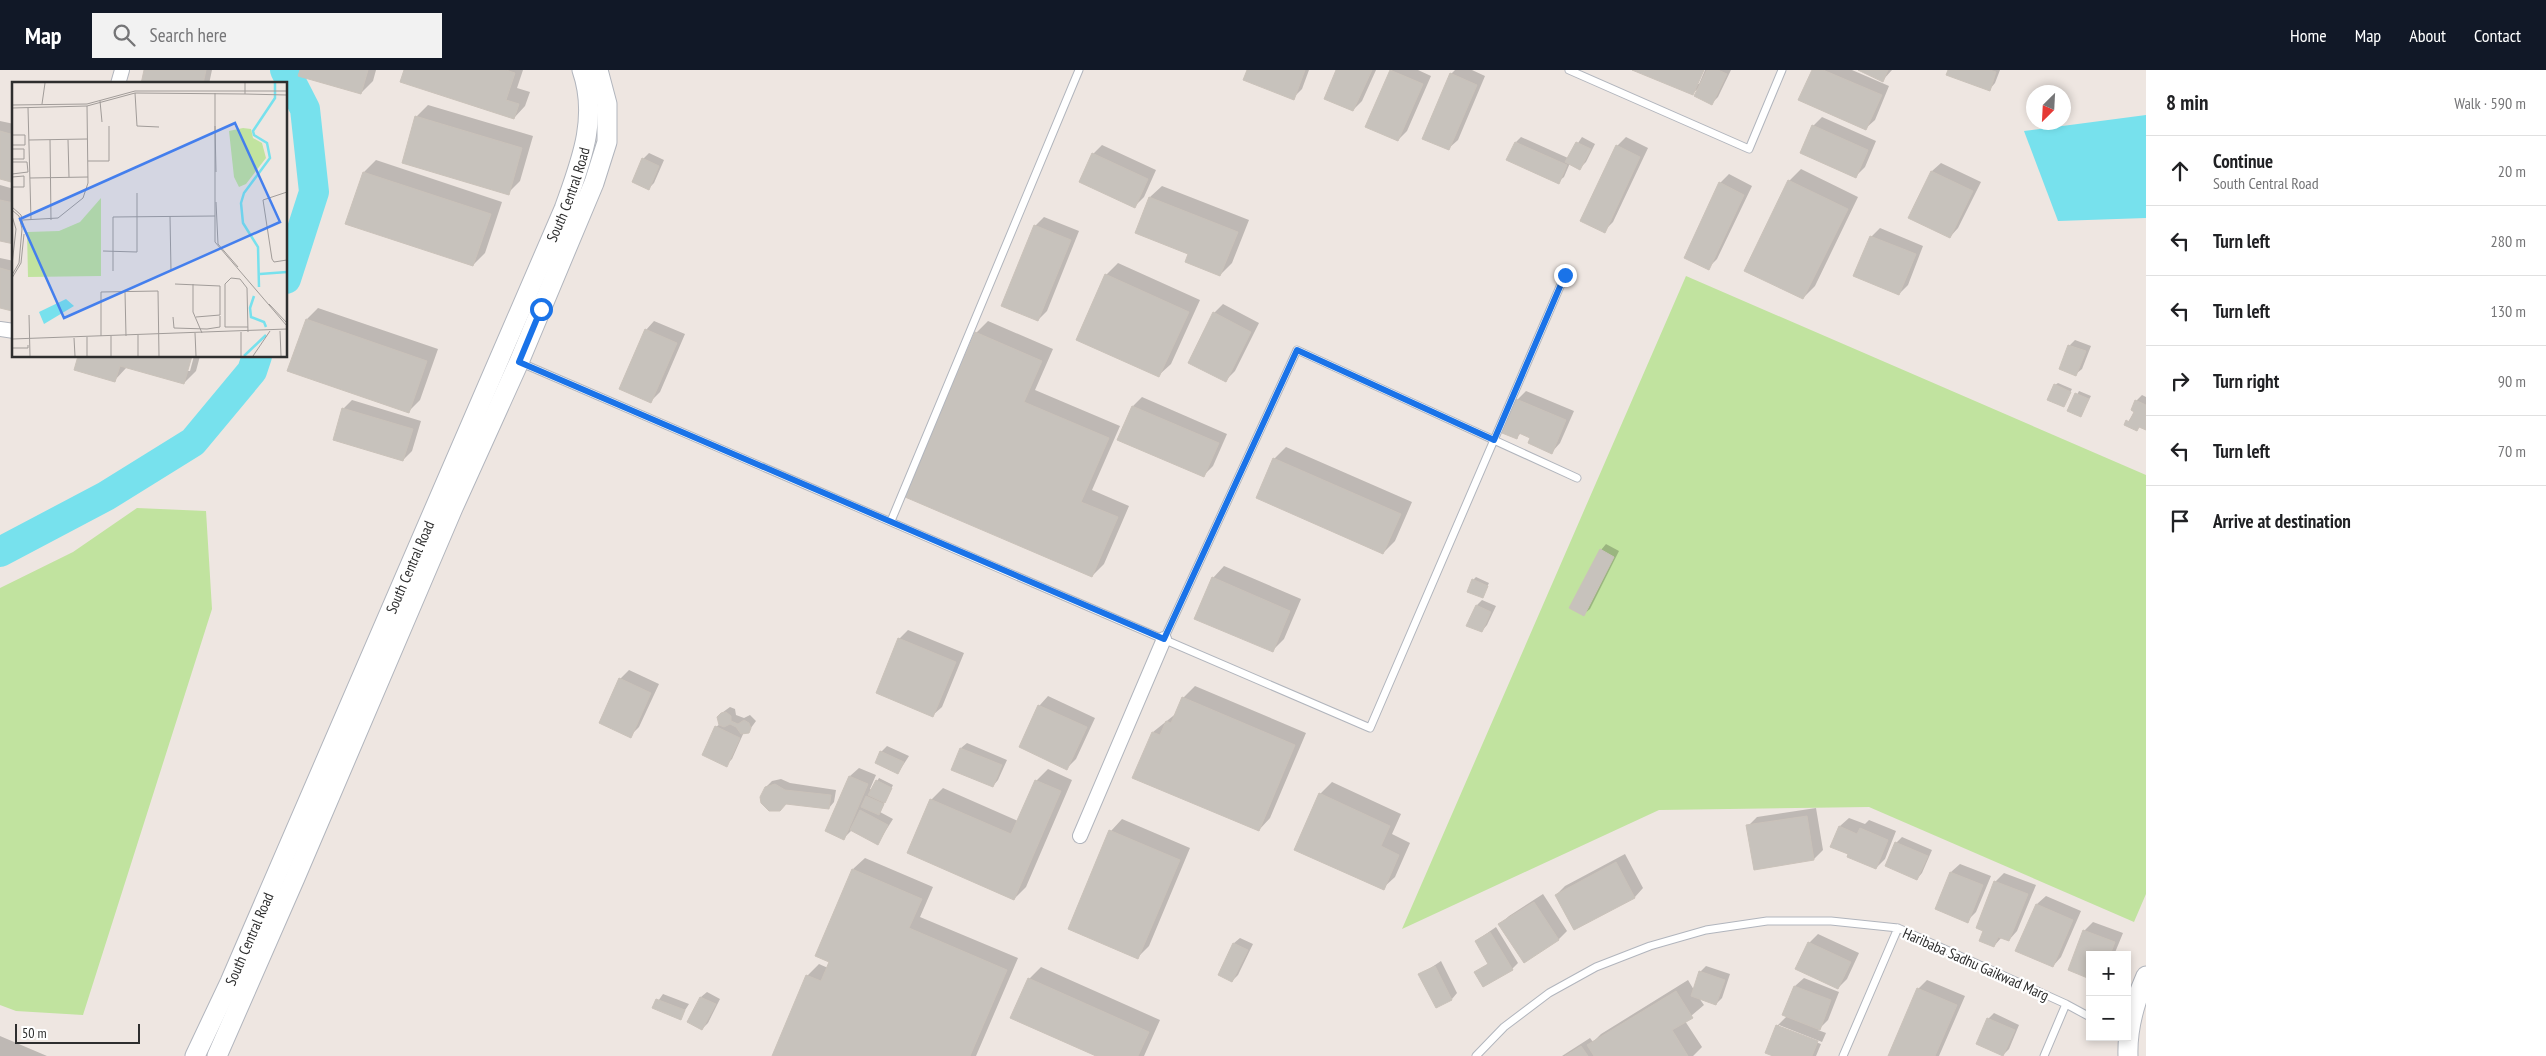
<!DOCTYPE html>
<html lang="en">
<head>
<meta charset="utf-8">
<style>
  :root { --surface:#fff; --page:#f2f2f2; --text:#202124; --muted:#757577; --line:#e0e0e0; --accent:#111827 }
  body { margin:0; font-family:"PT Sans Narrow",sans-serif; background:var(--page); color:var(--text) }
  .controls { position:absolute; right:15px; bottom:15px; display:grid; overflow:hidden; border-radius:0px; box-shadow:0 2px 8px #0003 }
  .controls button { width:45px; height:45px; display:grid; place-items:center; padding:0; border:0; border-bottom:1px solid var(--line); background:var(--surface); color:var(--text); font:25px sans-serif }
  .compass { position:absolute; left:2026px; top:15px; width:45px; height:45px; border-radius:50%; background:var(--surface); box-shadow:0 2px 8px #0003; rotate:204deg }
  .scale { position:absolute; left:15px; bottom:12px; width:125px; box-sizing:border-box; padding-left:5px; border:2px solid #2e2e2e; border-top:0; font-size:14px; line-height:18px; white-space:nowrap; color:#2e2e2e; -webkit-text-stroke:4px #fff; paint-order:stroke }
  .stop { position:absolute; width:15px; height:15px; margin:-11px; border:4px solid #1a73e8; border-radius:50%; background:#fff }
  .stop.end { background:#1a73e8; border-color:#fff; box-shadow:0 1px 5px #0008 }
  .list { margin:0; padding:0; list-style:none }
  h2 { display:flex; justify-content:space-between; align-items:center; height:65px; margin:0; padding:0 20px; font-size:21px }
  h2 small { font-size:16px; font-weight:400; color:var(--muted) }
  .list li { display:grid; grid-template-columns:32px 1fr auto; gap:15px; align-items:center; box-sizing:border-box; height:70px; padding:0 20px; border-top:1px solid var(--line) }
  .list b { display:block; font-size:19px; white-space:nowrap }
  .list p { margin:0; font-size:16px; white-space:nowrap; color:var(--muted) }
  .list em { font-size:16px; font-style:normal; color:var(--muted) }
  .icon { flex:none; width:28px; height:28px; fill:none; stroke:currentColor; stroke-width:2; stroke-linecap:round; stroke-linejoin:round }
  .map { position:relative; flex:none; width:2146px; height:986px; overflow:hidden }
  header { display:flex; align-items:center; gap:30px; box-sizing:border-box; height:70px; padding:0 25px; background:var(--accent); color:#fff }
  header strong { font-size:24px }
  nav { display:flex; gap:28px; margin-inline-start:auto; font-size:18px }
  .search { width:350px; height:45px; background:var(--page); display:flex; align-items:center; gap:12px; box-sizing:border-box; padding:0 18px; border-radius:0px; color:var(--muted); font-size:19px }
  main { display:flex }
  aside { flex:1; background:var(--surface) }
  .map>svg:first-child { display:block }
  .green { fill:#c1e39f }
  .water { fill:#77e1ed }
  .shadow { fill:#0003 }
  .lines { fill:none; stroke-linecap:round; stroke-linejoin:round }
  .river { stroke:#77e1ed; stroke-width:30 }
  .building { fill:#c7c2bc; stroke:#cac2ba }
  .lane-casing { stroke:#b1b5bd; stroke-width:9 }
  .street-casing { stroke:#b1b5bd; stroke-width:16 }
  .secondary-casing { stroke:#b1b5bd; stroke-width:21 }
  .lane { stroke:#fff; stroke-width:7 }
  .street { stroke:#fff; stroke-width:14 }
  .secondary { stroke:#fff; stroke-width:19 }
  .route { stroke:#1a73e8; stroke-width:6 }
  .labels { text-anchor:middle; dominant-baseline:central; stroke-width:4.5; stroke-linejoin:round; paint-order:stroke }
  .street-label { font-size:15px; fill:#2e2e2e; stroke:#fff }
  .inset-river { fill:none; stroke:#77e1ed; stroke-width:2.5 }
  .inset-road { fill:none; stroke:#a19c99; stroke-width:1 }
  .view { fill:#447fed; fill-opacity:0.15; stroke:#447fed; stroke-width:2.5 }
  .inset-edge { fill:none; stroke:#2e2e2e; stroke-width:2.5 }
</style>
</head>
<body>
<header>
<strong>Map</strong>
<div class="search"><svg class="icon" aria-label="search" viewBox="0 0 24 24"><circle cx="10" cy="10" r="6"/><path d="M15 15l6 6"/></svg>Search here</div>
<nav><a>Home</a><a>Map</a><a>About</a><a>Contact</a></nav>
</header>
<main>
<div class="map">
<svg width="2146" height="986" viewBox="0 0 2146 986">
  <rect width="100%" height="100%" fill="#eee6e1"/>
  <!-- green -->
  <path class="green" d="M1686,206L2146,405V824L2134,852L1869,737L1659,740L1402,859Z
    M137,438L206,441L212,539L83,945L16,941L0,935V518L73,482Z"/>
  <!-- water -->
  <path class="water" d="M2146,45V148L2058,151L2024,61Z"/>
  <!-- shadow -->
  <path class="shadow" d="M146,0H212L209,14H142Z
    M301,0H376L373,11L361,23Z
    M405,0H523L517,18L530,22L525,36L514,48Z
    M1248,0H1309L1302,19L1293,28Z
    M1338,0H1376L1362,31L1353,40Z
    M1392,0H1418L1431,6L1407,61L1398,70Z
    M1455,0H1472L1485,6L1458,70L1449,78L1451,4Z
    M1636,0H1702L1696,14H1699L1705,0H1731L1718,27L1712,33L1700,17L1693,23Z
    M1813,0H1852L1889,16L1875,50L1866,58Z
    M1861,0H1892L1883,10Z
    M1950,0H2000L1995,13L1990,19Z
    M428,35L533,66L520,111L508,123L416,47Z
    M1822,47L1876,71L1865,97L1856,106L1813,56Z
    M0,51L14,54V107L10,110L0,108Z
    M1521,67L1568,88L1582,67L1595,74L1586,92L1580,98L1570,93L1564,107L1558,112L1516,72Z
    M1626,67L1648,78L1613,152L1604,161L1617,76Z
    M1102,75L1156,100L1144,127L1135,136L1093,84Z
    M649,83L664,90L654,113L649,118L643,89Z
    M376,90L502,132L485,183L473,195L347,153L364,102Z
    M1941,93L1981,112L1958,158L1950,167L1910,147L1932,101Z
    M1801,99L1858,127L1815,216L1803,228L1746,200L1789,111Z
    M1729,104L1752,116L1717,189L1708,198L1720,113Z
    M0,115L14,119V173L0,169Z
    M1162,116L1249,150L1232,193L1220,205L1189,183L1137,162L1150,127Z
    M1044,147L1079,161L1047,241L1038,250L1035,156Z
    M1880,158L1923,176L1908,215L1899,224L1871,167Z
    M0,188L14,191V237L11,240L0,237Z
    M1118,193L1200,230L1171,294L1159,305L1106,205Z
    M1223,234L1259,253L1235,301L1226,310L1214,243Z
    M318,238L438,279L420,330L408,342L307,249Z
    M654,251L685,264L660,322L651,331L646,260Z
    M988,251L1053,279L1035,320L1120,356L1092,420L1129,436L1104,494L1092,506L976,263Z
    M2075,270L2091,276L2082,299L2076,304L2069,276Z
    M80,286L187,301H190L194,286H200L196,301L184,313L127,297L115,310Z
    M2058,313L2072,319L2063,336L2055,315Z
    M1526,321L1574,341L1560,373L1552,382L1532,367L1521,363L1517,367V330Z
    M2079,321L2091,326L2081,345L2069,340Z
    M2142,325L2146,327V359L2140,356L2137,359L2126,355L2135,341L2132,340L2136,331Z
    M1142,327L1227,364L1213,396L1204,405L1119,369L1133,336Z
    M352,330L421,351L412,381L403,390L343,339Z
    M1286,377L1412,432L1395,471L1383,483L1274,389Z
    M1606,474L1619,481L1590,539L1584,544L1601,480Z
    M1224,496L1301,529L1284,569L1272,581L1213,508Z
    M1476,507L1489,513L1482,527L1473,510Z
    M1482,530L1496,536L1487,555L1482,561L1477,535Z
    M908,560L964,583L942,637L933,645L899,569Z
    M629,600L659,614L639,657L630,666L620,609Z
    M1195,616L1306,663L1270,748L1259,760L1153,662L1178,642L1183,628Z
    M1048,626L1095,648L1076,689L1067,698L1020,677L1040,635Z
    M730,637L735,639L736,645L744,648L750,645L756,651L748,662H744L732,689L726,695L716,657L720,654L718,650L719,645Z
    M967,673L1007,690L998,710L993,716L953,699L961,678Z
    M887,676L909,686L898,703L881,682Z
    M859,698L876,705L870,719L872,720L879,708L893,715L880,742L893,749L878,773L852,760L844,768L850,706Z
    M1048,699L1072,710L1026,817L1014,829L931,730L943,718L1018,751L1036,711Z
    M781,709L790,713L836,720L834,732L829,738L786,733L766,717L772,711Z
    M1332,712L1401,744L1392,764L1410,773L1395,807L1383,818L1320,724Z
    M1816,738L1823,780L1814,789L1748,756L1757,747Z
    M1849,748L1865,754L1869,750L1896,761L1885,789L1876,798L1832,776L1840,756Z
    M1122,749L1190,778L1149,876L1138,887L1111,761Z
    M1902,767L1932,780L1922,803L1917,809L1896,773Z
    M1625,784L1643,818L1635,827L1574,859L1556,825L1565,816Z
    M865,788L933,817L920,847L1018,888L976,986H773L807,906L819,894L828,898L853,799Z
    M1960,794L1991,806L1976,842L1967,851L1936,838L1951,802Z
    M2004,803L2036,815L2017,861L2009,870L2002,867L1994,876L1984,860L1977,857L1996,811Z
    M1543,824L1567,861L1558,870L1500,854L1509,846Z
    M2046,826L2081,841L2061,887L2053,896L2017,880L2037,834Z
    M2093,852L2123,863L2114,885H2090L2069,899L2085,860Z
    M1496,857L1518,893L1512,899L1476,903L1489,893L1476,871Z
    M1818,864L1859,883L1847,909L1838,918L1809,873Z
    M1240,868L1253,874L1238,905L1232,911L1219,905L1234,873Z
    M1441,891L1457,923L1452,929L1420,905Z
    M1706,896L1730,904L1722,928L1716,934L1699,928L1704,935L1685,951L1702,977L1693,986H1562L1590,968L1593,972L1601,964L1688,910L1694,920L1700,902Z
    M1041,897L1160,950L1144,986H1099L1029,909Z
    M1804,908L1839,922L1828,950L1818,960L1826,963L1822,972L1779,955V958L1821,974L1816,986H1772L1777,956L1787,946L1784,945L1795,916Z
    M1927,910L1965,926L1939,986H1890L1918,919Z
    M707,922L720,929L708,953L702,959L689,952L701,927Z
    M663,924L689,934L680,948L654,937Z
    M1994,943L2019,955L2009,979L2003,985L1988,949Z
    M0,966L47,986H0Z"/>
  <g class="lines">
    <!-- river -->
    <path class="river" d="M285,0L305,39L314,122L286,209
      M0,482L106,426L193,372L252,301L257,286"/>
  </g>
  <!-- building -->
  <path class="building" d="M144,0H206L203,14H141Z
    M300,0H368L361,24L298,6Z
    M404,0H506L515,3L506,30L519,34L514,49L400,12Z
    M1247,0H1305L1294,30L1243,10Z
    M1336,0H1372L1353,41L1324,29Z
    M1390,0L1423,14L1398,71L1365,57Z
    M1632,0H1704L1693,25Z
    M1707,0H1718L1727,4L1712,35L1694,26Z
    M1812,0H1823L1882,25L1866,60L1798,30Z
    M1858,0H1888L1883,12Z
    M1948,0H1990L1996,2L1990,21L1946,5Z
    M1450,3L1477,15L1449,80L1422,69Z
    M415,46L522,78L509,125L402,93Z
    M1812,55L1868,80L1856,108L1800,83Z
    M0,61L14,65V100L11,112L0,109Z
    M1515,72L1567,95L1559,114L1506,90Z
    M1576,72L1591,79L1580,100L1565,92Z
    M1616,75L1640,87L1605,163L1580,151Z
    M1092,83L1148,109L1135,138L1079,112Z
    M642,88L659,96L649,120L632,112Z
    M1931,101L1973,121L1950,168L1908,148Z
    M363,102L491,144L473,196L345,154Z
    M1788,110L1848,139L1803,229L1744,201Z
    M1719,112L1744,125L1709,200L1684,188Z
    M1149,127L1238,162L1220,206L1185,192L1188,184L1135,163Z
    M0,130L14,133V174L0,171Z
    M1034,155L1071,170L1038,251L1001,236Z
    M1870,166L1916,184L1899,225L1853,206Z
    M0,198L14,202L12,241L0,238Z
    M1105,204L1189,242L1159,307L1076,270Z
    M1213,242L1251,262L1226,312L1188,293Z
    M306,249L427,291L409,343L287,301Z
    M645,259L677,273L651,333L619,319Z
    M975,262L1042,291L1024,332L1109,368L1081,432L1118,447L1092,507L905,427Z
    M2068,275L2086,281L2076,306L2059,299Z
    M78,286H192L184,314L120,296L115,312L74,300Z
    M2054,314L2071,322L2064,337L2047,330Z
    M2075,323L2089,329L2081,347L2067,341Z
    M1516,329L1566,350L1552,384L1528,373L1530,368L1519,363L1517,369L1502,363Z
    M2135,330L2146,335V360L2139,357L2137,361L2124,355L2126,350L2129,352L2134,342L2131,340Z
    M1132,336L1219,373L1204,407L1117,370Z
    M342,338L413,359L403,391L333,370Z
    M1273,388L1401,444L1383,484L1256,428Z
    M1600,479L1614,487L1584,546L1569,538Z
    M1212,507L1290,541L1273,582L1194,549Z
    M1472,509L1488,516L1483,528L1467,522Z
    M1476,535L1491,542L1482,562L1466,556Z
    M898,568L956,592L933,647L876,623Z
    M619,608L651,623L631,668L599,653Z
    M1182,627L1295,675L1259,761L1132,708L1152,662L1160,665L1166,651L1171,653Z
    M1038,635L1087,657L1067,700L1019,677Z
    M726,642L731,646V651L738,654L744,650L749,653L751,658L749,663L741,664L736,657L730,654L724,657L719,655L717,647L721,643Z
    M715,656L740,668L727,697L702,685Z
    M960,678L1002,695L993,717L951,700Z
    M880,681L904,692L898,704L875,693Z
    M849,706L868,714L844,770L825,761Z
    M876,710L892,718L885,733L868,725Z
    M1035,710L1061,721L1014,830L907,783L930,729L1011,764Z
    M775,714L785,720L831,725L829,739L786,734L780,741H769L761,733L760,727L765,717Z
    M1319,723L1390,756L1381,776L1399,785L1384,820L1294,780Z
    M866,726L884,734L879,745L861,737Z
    M860,740L888,755L878,775L850,760Z
    M1807,746L1814,790L1754,800L1746,755Z
    M1839,756L1857,764L1860,758L1888,770L1876,799L1847,787L1848,784L1830,777Z
    M1109,760L1180,790L1138,889L1068,859Z
    M1895,772L1928,786L1917,810L1885,796Z
    M1616,792L1635,828L1574,860L1555,825Z
    M852,799L922,829L909,858L1007,900L970,986H772L806,905L821,911L829,892L815,886Z
    M1950,802L1983,815L1968,853L1935,839Z
    M1994,811L2028,824L2009,871L1998,867L1994,877L1979,871L1983,861L1976,858Z
    M1534,832L1559,870L1524,893L1498,854Z
    M2036,834L2073,850L2053,897L2015,881Z
    M2083,860L2115,872L2110,885H2090V909L2068,900Z
    M1490,862L1513,900L1483,917L1474,902L1488,894L1475,871Z
    M1808,872L1851,892L1838,919L1795,899Z
    M1233,873L1248,880L1232,912L1218,905Z
    M1435,896L1452,930L1436,938L1418,904Z
    M1699,901L1725,910L1716,935L1691,926Z
    M1028,908L1149,962L1138,986H1096L1010,948Z
    M1794,916L1831,930L1820,960L1782,945Z
    M1917,918L1957,935L1935,986H1888Z
    M1676,921L1693,948L1672,960L1688,986H1594L1587,975Z
    M700,927L716,934L702,960L687,952Z
    M656,929L685,940L681,950L652,938Z
    M1987,948L2015,960L2003,986L1976,974Z
    M1776,955L1818,971L1812,986H1773L1765,983Z
    M1581,976L1588,986H1565Z"/>
  <g class="lines">
    <!-- lane casing -->
    <g class="lane-casing">
      <path id="lane" d="M1569,0L1749,79L1782,0
        M519,292L1370,658L1565,205
        M891,451L1079,0
        M1164,569L1297,280L1577,408
        M1476,986L1504,957L1549,923L1596,897L1650,876L1706,860L1767,851H1831L1898,858L2066,934L2090,947
        M1843,986L1898,858
        M2044,986L2066,934"/>
    </g>
    <!-- street casing -->
    <g class="street-casing">
      <path id="street" d="M118,14L122,0
        M0,259L14,261
        M1080,766L1164,569"/>
    </g>
    <!-- secondary casing -->
    <g class="secondary-casing">
      <g id="secondary">
        <path id="s1" d="M195,986L230,912L564,139C580,94 599,49 582,0"/>
        <path d="M217,986L295,808L453,438L519,292L594,113L607,72V34L598,0"/>
        <path d="M2128,986C2127,958 2135,931 2146,906"/>
      </g>
    </g>
    <!-- lane -->
    <use href="#lane" class="lane"/>
    <!-- street -->
    <use href="#street" class="street"/>
    <!-- secondary -->
    <use href="#secondary" class="secondary"/>
  </g>
  <g class="lines">
    <!-- route -->
    <path class="route" d="M541,239L519,292L1164,569L1297,280L1494,370L1565,205"/>
  </g>
  <g class="labels">
    <!-- street labels -->
    <g class="street-label">
      <text stroke="none"><textPath href="#s1" startOffset="939">South Central Road</textPath></text>
      <text stroke="none"><textPath href="#s1" startOffset="534">South Central Road</textPath></text>
      <text stroke="none"><textPath href="#s1" startOffset="129">South Central Road</textPath></text>
      <text transform="translate(1976 894) rotate(24)">Haribaba Sadhu Gaikwad Marg</text>
    </g>
  </g>
  <!-- overview -->
  <g transform="translate(12 12)">
    <rect width="275" height="275" fill="#eee6e1"/>
    <path d="M231,46L239,47L241,56L250,61L254,76L234,102L227,105L222,95L217,49ZM89,116V194L16,195L15,150L47,149L68,140Z" fill="#c1e39f"/>
    <path d="M54,217L62,224L32,242L27,230Z" fill="#77e1ed"/>
    <path class="inset-river" d="M248,192L275,190M247,205L246,165L231,141L229,121L232,111L258,76L255,61L242,53L241,49L263,16V1M242,214L238,226L239,235L252,240L254,245M232,274L254,253"/>
    <path class="inset-road" d="M233,9H275M123,11L125,44L147,45M203,11V160L275,244M233,12L275,13M88,19L90,40M30,22L33,1M0,23L75,22L123,9H233M0,26L75,24L123,11L233,12V1M16,26L19,138M203,44L204,90M0,53H13V63H0M17,58L75,57M38,58L39,138M56,58L57,95M0,67H12V77H0M76,79H97V44M0,80H15L16,90L0,92M0,95L12,94V105H0M18,96L76,95M275,110L251,118L260,177L262,180L275,178M204,120L206,162L226,185M0,125L9,133L12,147M0,128L7,134L10,147L7,181L0,193M0,134L4,147L0,183M158,134L159,189M11,138L46,136L71,116L76,101L75,24M91,169L125,170V111M101,189V135L203,134M0,196L9,181L12,152M163,202L208,204V233L184,235M181,202V230L190,251M113,210L114,254M257,222L275,241M17,233L18,274M161,235L162,246L195,247L208,245V234M236,245H213V202L219,196L228,197L235,206L236,250M268,249L269,274M229,250V274M183,251L184,274M126,253V274M89,254V210L146,209L147,274M99,254V274M75,255V274M62,256L63,274M0,257L275,247M0,266H16V263M241,274L258,249"/>
    <path class="view" d="M223,41L268,140L52,236L8,137Z"/>
    <rect width="275" height="275" class="inset-edge"/>
  </g>
</svg>
<div class="controls">
<button>+</button>
<button>−</button>
</div>
<svg class="compass" viewBox="-18 -18 36 36"><path d="M0-13l5 13h-10z" fill="#e53935"/><path d="M0 13l5-13h-10z" fill="#757577"/></svg>
<div class="scale">50 m</div>
<div class="stop" style="left:541px;top:239px"></div>
<div class="stop end" style="left:1565px;top:205px"></div>
</div>
<aside>
<h2>8 min<small>Walk · 590 m</small></h2>
<ul class="list">
<li><svg class="icon" aria-label="ahead" viewBox="0 0 24 24"><path d="M12 20V5M6 11l6-6 6 6"/></svg><div><b>Continue</b><p>South Central Road</p></div><em>20 m</em></li>
<li><svg class="icon" aria-label="left" viewBox="0 0 24 24"><path d="M17 20v-9H6M10 6l-5 5 5 5"/></svg><div><b>Turn left</b></div><em>280 m</em></li>
<li><svg class="icon" aria-label="left" viewBox="0 0 24 24"><path d="M17 20v-9H6M10 6l-5 5 5 5"/></svg><div><b>Turn left</b></div><em>130 m</em></li>
<li><svg class="icon" aria-label="right" viewBox="0 0 24 24"><path d="M7 20v-9h11M14 6l5 5-5 5"/></svg><div><b>Turn right</b></div><em>90 m</em></li>
<li><svg class="icon" aria-label="left" viewBox="0 0 24 24"><path d="M17 20v-9H6M10 6l-5 5 5 5"/></svg><div><b>Turn left</b></div><em>70 m</em></li>
<li><svg class="icon" aria-label="arrive" viewBox="0 0 24 24"><path d="M6 21V4h12l-3 4 3 4H6"/></svg><div><b>Arrive at destination</b></div></li>
</ul>
</aside>
</main>
</body>
</html>
